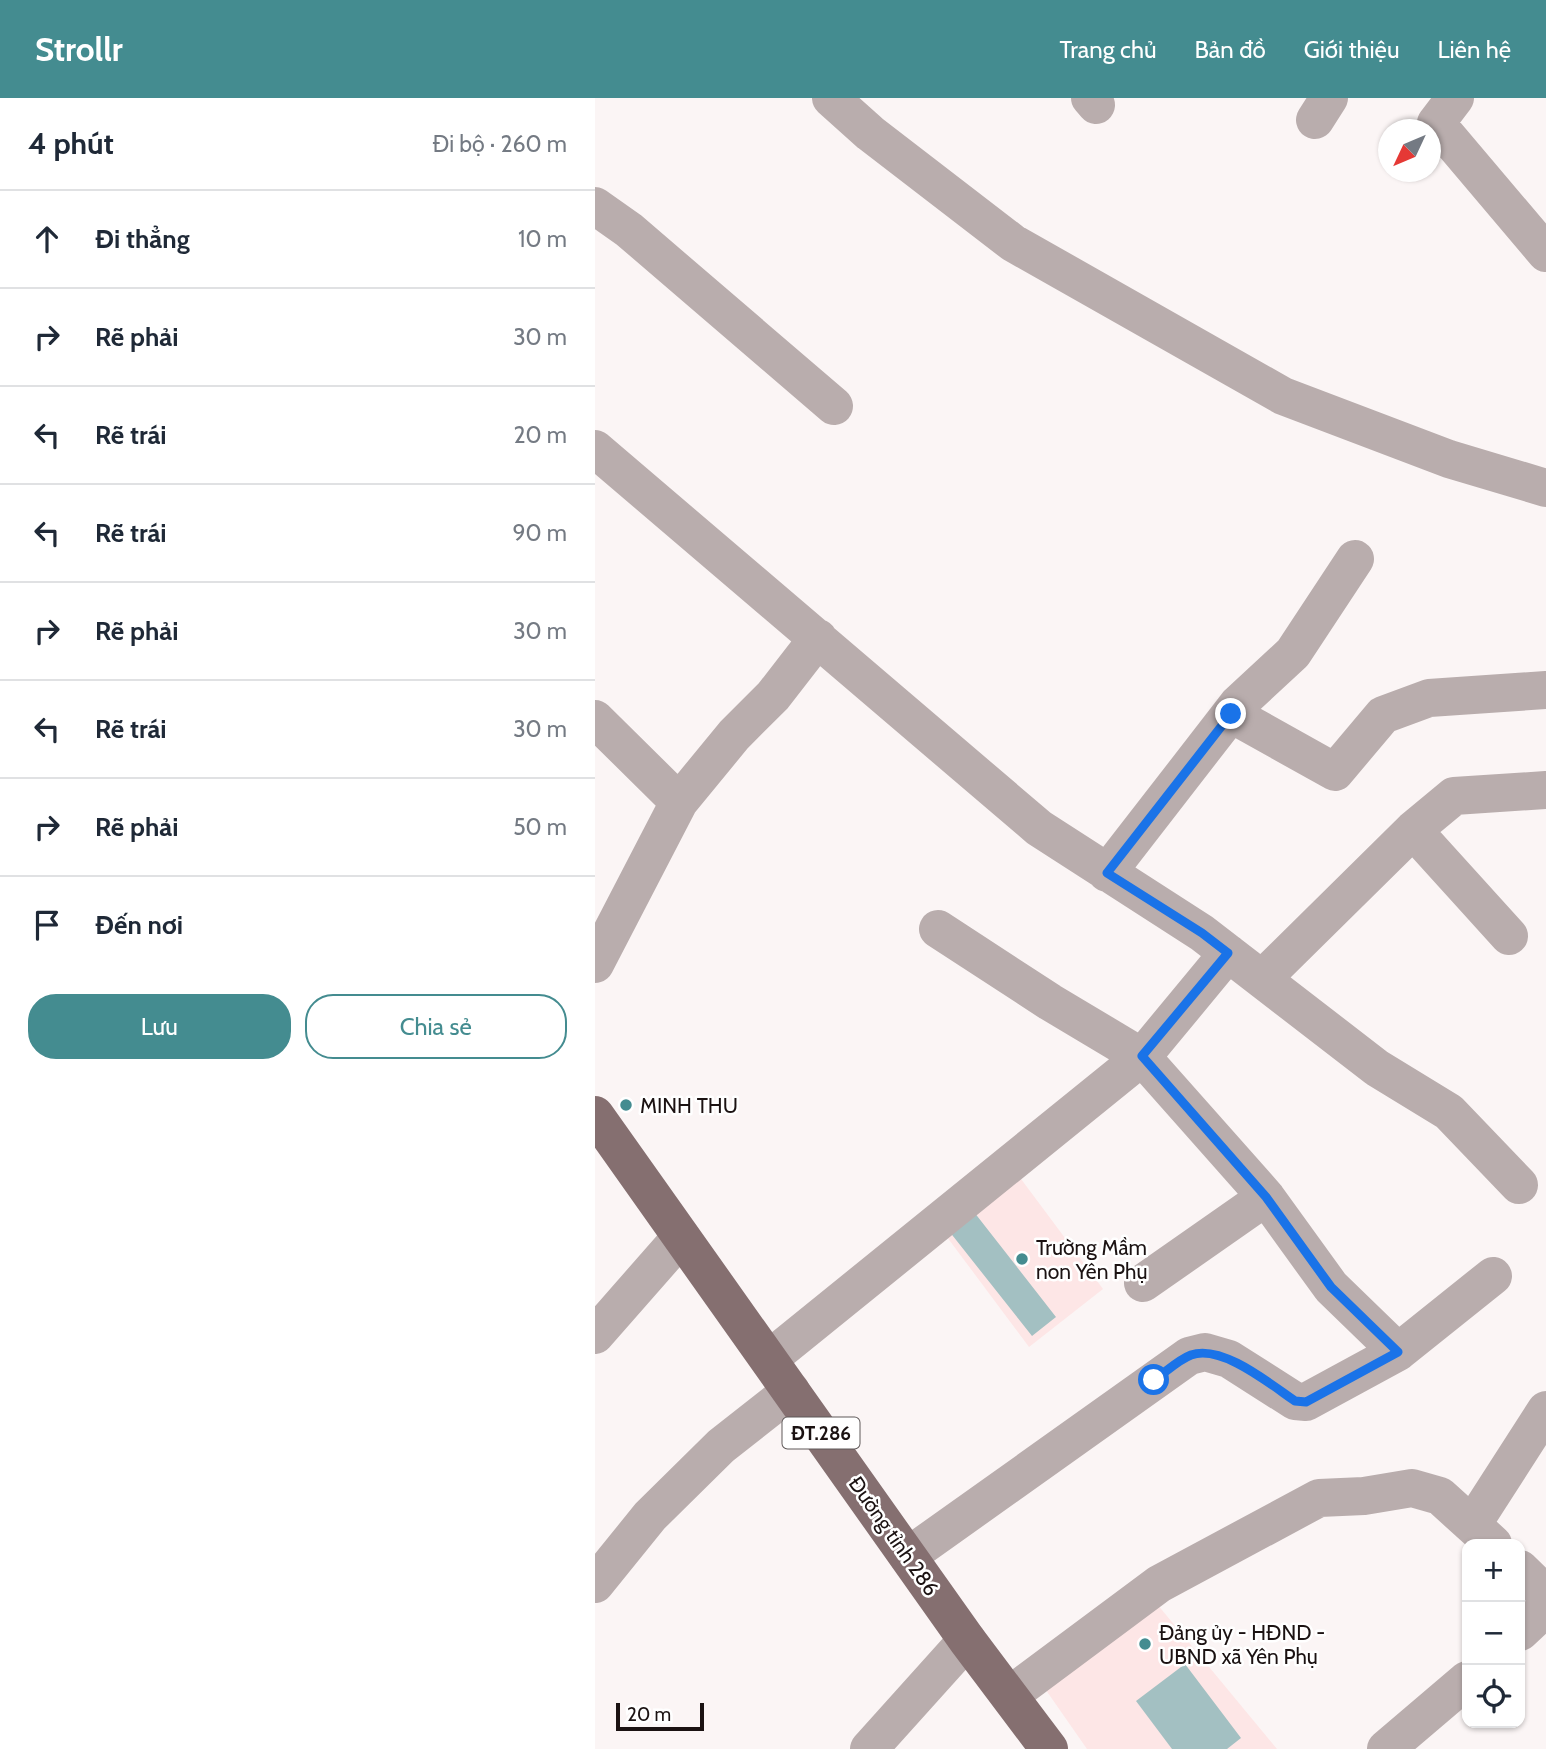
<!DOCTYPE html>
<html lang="vi">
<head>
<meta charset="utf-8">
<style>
  :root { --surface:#fff; --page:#f6f6f7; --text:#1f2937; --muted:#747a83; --line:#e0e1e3; --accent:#448c90 }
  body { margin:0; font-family:Cabin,sans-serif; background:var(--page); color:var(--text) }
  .controls { position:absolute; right:21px; bottom:21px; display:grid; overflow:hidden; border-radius:14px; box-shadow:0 2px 5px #0004 }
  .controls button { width:63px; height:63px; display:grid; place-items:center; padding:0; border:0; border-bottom:2px solid var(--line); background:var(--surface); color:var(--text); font:35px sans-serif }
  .compass { position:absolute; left:783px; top:21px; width:63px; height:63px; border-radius:50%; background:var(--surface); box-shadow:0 2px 5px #0004; rotate:226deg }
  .scale { position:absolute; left:21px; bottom:18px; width:88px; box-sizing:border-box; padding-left:7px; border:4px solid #1b1212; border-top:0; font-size:19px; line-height:24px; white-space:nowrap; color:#1b1212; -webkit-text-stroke:5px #fff; paint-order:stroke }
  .stop { position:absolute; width:21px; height:21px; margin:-16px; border:5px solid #1a73e8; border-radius:50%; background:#fff }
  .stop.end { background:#1a73e8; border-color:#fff; box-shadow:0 2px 7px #0008 }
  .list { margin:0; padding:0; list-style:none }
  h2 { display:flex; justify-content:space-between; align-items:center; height:91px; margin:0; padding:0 28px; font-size:30px }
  h2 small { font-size:23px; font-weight:400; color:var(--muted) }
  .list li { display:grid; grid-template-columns:46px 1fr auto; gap:21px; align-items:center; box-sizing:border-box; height:98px; padding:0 28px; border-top:2px solid var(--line) }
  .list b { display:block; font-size:26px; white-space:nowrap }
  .list em { font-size:23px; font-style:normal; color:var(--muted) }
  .actions { display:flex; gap:14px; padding:21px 28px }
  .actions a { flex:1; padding:16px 0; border:2px solid var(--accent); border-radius:28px; text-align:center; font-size:24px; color:var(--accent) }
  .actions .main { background:var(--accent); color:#fff }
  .icon { flex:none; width:38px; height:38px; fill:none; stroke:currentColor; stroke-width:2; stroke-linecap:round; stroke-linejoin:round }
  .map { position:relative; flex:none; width:951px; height:1651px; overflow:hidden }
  header { display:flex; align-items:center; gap:42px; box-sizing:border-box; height:98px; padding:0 35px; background:var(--accent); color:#fff }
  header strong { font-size:33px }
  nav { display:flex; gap:38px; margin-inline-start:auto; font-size:24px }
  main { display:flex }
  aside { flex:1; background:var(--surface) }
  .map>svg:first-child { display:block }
  .built { fill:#fde6e6 }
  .building { fill:#a3c0c2 }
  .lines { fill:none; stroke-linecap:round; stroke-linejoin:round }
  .minor { stroke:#b9adad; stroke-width:38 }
  .major { stroke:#856f70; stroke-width:38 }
  .route { stroke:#1a73e8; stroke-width:9 }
  .poi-dot { fill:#448c90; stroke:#fff; stroke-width:2.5 }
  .labels { text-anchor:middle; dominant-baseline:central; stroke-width:5; stroke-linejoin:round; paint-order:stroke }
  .shield { fill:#fff; stroke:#5f5959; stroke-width:2 }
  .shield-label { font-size:19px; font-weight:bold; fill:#1b1212 }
  .poi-label { font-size:21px; fill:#1b1212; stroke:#fff; text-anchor:start }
  .street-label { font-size:21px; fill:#1b1212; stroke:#fff }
</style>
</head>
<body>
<header>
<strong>Strollr</strong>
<nav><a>Trang chủ</a><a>Bản đồ</a><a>Giới thiệu</a><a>Liên hệ</a></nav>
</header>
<main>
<aside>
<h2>4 phút<small>Đi bộ · 260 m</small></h2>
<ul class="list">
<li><svg class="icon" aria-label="ahead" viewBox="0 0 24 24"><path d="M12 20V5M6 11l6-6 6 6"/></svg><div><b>Đi thẳng</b></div><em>10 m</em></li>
<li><svg class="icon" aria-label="right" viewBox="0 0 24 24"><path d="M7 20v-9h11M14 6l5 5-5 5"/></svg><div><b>Rẽ phải</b></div><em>30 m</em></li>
<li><svg class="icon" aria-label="left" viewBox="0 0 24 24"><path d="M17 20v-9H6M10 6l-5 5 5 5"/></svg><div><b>Rẽ trái</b></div><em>20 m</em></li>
<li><svg class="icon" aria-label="left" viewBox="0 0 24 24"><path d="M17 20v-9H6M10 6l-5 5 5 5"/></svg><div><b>Rẽ trái</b></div><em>90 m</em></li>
<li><svg class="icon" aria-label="right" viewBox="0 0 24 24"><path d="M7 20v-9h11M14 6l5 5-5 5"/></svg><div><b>Rẽ phải</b></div><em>30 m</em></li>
<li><svg class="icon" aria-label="left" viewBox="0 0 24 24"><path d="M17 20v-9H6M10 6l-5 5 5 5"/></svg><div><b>Rẽ trái</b></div><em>30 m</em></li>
<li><svg class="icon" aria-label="right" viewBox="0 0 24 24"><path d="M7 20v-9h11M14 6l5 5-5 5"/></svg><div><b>Rẽ phải</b></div><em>50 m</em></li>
<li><svg class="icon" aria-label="arrive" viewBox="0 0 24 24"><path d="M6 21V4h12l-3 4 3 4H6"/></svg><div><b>Đến nơi</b></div></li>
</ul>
<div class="actions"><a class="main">Lưu</a><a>Chia sẻ</a></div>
</aside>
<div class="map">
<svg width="951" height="1651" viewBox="0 0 951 1651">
  <rect width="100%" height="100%" fill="#fbf5f5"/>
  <!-- built -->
  <path class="built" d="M420,1073L508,1191L434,1249L346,1131Z
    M562,1506L682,1651H492L446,1585Z"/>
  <!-- building -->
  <path class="building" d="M379,1114L461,1219L437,1238L354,1133Z
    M590,1566L646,1640L632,1651H577L541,1603Z"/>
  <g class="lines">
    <!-- minor -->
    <path class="minor" d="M236,0L275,35L418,145L688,298L854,361L951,390
      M495,0L501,7
      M860,0L841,25L951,155
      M720,22L734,0
      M0,108L34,132L239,308
      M0,351L444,730L607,835L782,970L854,1014L924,1087
      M636,616L740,674L788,617L834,600L951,592
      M0,621L84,704
      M818,732L914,838
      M512,775L643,606L698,555L760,461
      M343,831L455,904L547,959L671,1099L736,1189L803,1254L898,1178
      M0,866L84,704L139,637L178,598L223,540
      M668,880L818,732L859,698L951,692
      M548,1185L671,1099
      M0,1237L86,1139
      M174,1261L547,959L633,855
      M877,1427L951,1312
      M313,1458L594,1258L610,1254L634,1261L700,1303L711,1304L803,1254
      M925,1471L951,1496
      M0,1486L55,1418L126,1348L196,1293
      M925,1534L951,1510
      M415,1597L564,1486L724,1400L769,1398L817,1390L845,1398L898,1446
      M274,1651L372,1542
      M791,1651L872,1582"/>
    <!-- major -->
    <path class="major" d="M0,1017L372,1542L454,1651"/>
  </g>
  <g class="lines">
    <!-- route -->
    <path class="route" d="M559,1282C571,1274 583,1262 596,1257C627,1246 675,1286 700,1303L711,1304L803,1254L736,1189L671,1099L547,958L633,855L607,835L512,775L636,616"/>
  </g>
  <!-- markers -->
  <g class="poi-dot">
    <circle cx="31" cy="1007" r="7"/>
    <circle cx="427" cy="1161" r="7"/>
    <circle cx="550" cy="1546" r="7"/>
  </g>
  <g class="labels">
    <!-- shield labels -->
    <rect class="shield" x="187.5" y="1319.5" width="77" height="31" rx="5"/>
    <g class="shield-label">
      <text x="226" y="1335">ĐT.286</text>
    </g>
    <!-- poi labels -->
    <g class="poi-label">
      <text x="45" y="1007">MINH THU</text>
      <text x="441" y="1149">Trường Mầm<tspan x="441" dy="24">non Yên Phụ</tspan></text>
      <text x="564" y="1534">Đảng ủy - HĐND -<tspan x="564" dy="24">UBND xã Yên Phụ</tspan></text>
    </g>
    <!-- street labels -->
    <g class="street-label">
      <text transform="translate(299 1438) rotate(55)">Đường tỉnh 286</text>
    </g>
  </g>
</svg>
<div class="controls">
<button>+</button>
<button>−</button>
<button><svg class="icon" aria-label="locate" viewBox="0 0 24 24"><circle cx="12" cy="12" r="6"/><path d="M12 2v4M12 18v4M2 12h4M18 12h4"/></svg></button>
</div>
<svg class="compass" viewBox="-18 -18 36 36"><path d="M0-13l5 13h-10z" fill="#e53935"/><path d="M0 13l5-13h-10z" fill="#747a83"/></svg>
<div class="scale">20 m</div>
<div class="stop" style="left:559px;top:1282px"></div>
<div class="stop end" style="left:636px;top:616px"></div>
</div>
</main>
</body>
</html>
